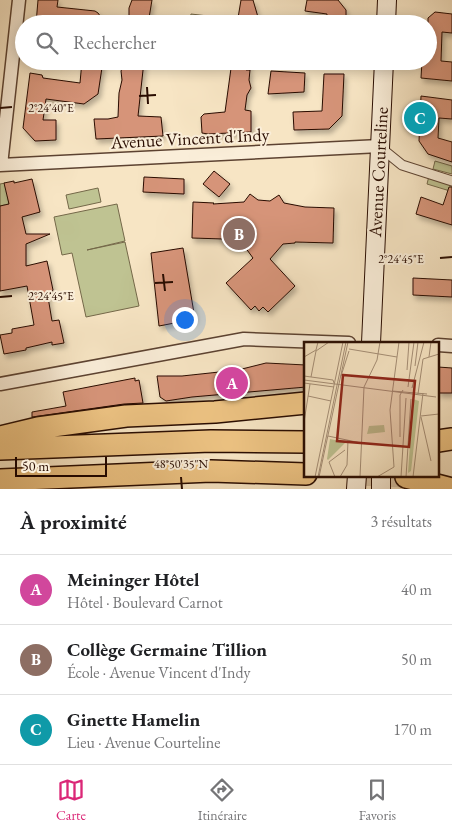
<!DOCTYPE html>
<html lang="fr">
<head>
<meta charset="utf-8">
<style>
  :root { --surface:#fff; --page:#f6f6f6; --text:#202124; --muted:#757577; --line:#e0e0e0; --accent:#db2777 }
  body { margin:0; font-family:"EB Garamond",serif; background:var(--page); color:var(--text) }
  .scale { position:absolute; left:15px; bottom:12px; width:92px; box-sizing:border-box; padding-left:5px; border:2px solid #290c00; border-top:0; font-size:14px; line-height:18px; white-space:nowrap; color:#290c00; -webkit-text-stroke:4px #faeed9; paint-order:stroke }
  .you { position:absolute; left:184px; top:319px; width:18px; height:18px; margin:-12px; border:4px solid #fff; border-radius:50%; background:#1a73e8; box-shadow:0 0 0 8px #1a73e833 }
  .badge { display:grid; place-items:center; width:32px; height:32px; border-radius:50%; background:var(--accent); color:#fff; font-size:16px; font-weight:700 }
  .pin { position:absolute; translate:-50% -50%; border:2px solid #fff; box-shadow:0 1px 5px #0006 }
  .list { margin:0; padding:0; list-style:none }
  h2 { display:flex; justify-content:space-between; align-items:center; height:65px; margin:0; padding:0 20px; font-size:21px }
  h2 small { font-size:16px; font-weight:400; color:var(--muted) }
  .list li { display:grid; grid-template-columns:32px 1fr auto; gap:15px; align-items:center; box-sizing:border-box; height:70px; padding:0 20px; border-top:1px solid var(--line) }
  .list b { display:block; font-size:19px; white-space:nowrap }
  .list p { margin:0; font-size:16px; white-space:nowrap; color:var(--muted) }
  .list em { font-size:16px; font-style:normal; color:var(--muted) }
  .icon { flex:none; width:28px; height:28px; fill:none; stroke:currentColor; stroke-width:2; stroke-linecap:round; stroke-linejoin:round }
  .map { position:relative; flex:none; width:452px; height:489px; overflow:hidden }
  .search { position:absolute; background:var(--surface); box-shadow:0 2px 12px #0003; left:15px; right:15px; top:15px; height:55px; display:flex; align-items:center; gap:12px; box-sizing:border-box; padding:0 18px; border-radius:28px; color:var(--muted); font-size:19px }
  .sheet { height:275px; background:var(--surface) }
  nav { display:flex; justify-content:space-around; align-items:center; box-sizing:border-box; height:70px; border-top:1px solid var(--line); background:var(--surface); font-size:14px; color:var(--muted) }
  nav a { display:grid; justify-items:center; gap:2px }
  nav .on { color:var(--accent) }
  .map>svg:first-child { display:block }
  .green { fill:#bfc392; stroke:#746849 }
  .building { fill:#d69479; stroke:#290c00; filter:url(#shadow) }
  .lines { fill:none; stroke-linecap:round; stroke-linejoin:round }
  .trunk-tunnel { stroke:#d8c4a7; stroke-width:21; stroke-dasharray:21 11; stroke-linecap:butt }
  .pedestrian-casing { stroke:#5c4231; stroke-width:11 }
  .minor-casing { stroke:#5c4231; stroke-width:15 }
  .secondary-casing { stroke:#290c00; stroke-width:20 }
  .trunk-casing { stroke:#290c00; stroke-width:24 }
  .pedestrian { stroke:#faeed9; stroke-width:9 }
  .minor { stroke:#faeed9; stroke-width:12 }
  .secondary { stroke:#faeed9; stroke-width:18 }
  .trunk { stroke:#ecc282; stroke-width:21 }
  .ticks { fill:none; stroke:#290c00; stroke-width:2 }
  .labels { text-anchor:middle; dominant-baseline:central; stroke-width:4; stroke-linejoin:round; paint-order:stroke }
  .street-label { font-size:18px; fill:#290c00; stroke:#faeed9 }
  .inset-road { fill:none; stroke:#a58e76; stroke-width:1 }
  .view { fill:#8f2418; fill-opacity:0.15; stroke:#8f2418; stroke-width:2.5 }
  .inset-edge { fill:none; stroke:#290c00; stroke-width:2.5 }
  .ticks-label { font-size:12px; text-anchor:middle; fill:#290c00; stroke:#faeed9; stroke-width:4; stroke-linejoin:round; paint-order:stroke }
</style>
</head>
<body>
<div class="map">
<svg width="452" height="489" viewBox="0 0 452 489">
  <defs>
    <filter id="shadow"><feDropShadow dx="2.5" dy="4" stdDeviation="2.5" flood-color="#0004"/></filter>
  </defs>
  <rect width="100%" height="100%" fill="#f7e5c4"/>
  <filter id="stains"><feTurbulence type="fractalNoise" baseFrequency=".004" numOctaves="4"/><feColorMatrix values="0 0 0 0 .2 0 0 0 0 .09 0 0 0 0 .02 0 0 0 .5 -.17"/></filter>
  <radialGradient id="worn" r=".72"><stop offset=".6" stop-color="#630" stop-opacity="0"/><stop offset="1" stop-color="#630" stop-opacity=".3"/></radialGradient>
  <!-- green -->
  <path class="green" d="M191,14L225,18L229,20L230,24H189Z
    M435,161L452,166V174L433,169Z
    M429,176L452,184L450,191L427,184Z
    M5,183L9,204L0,206V184Z
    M98,188L101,202L69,209L66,195Z
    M117,204L125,241L87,250L125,242L139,306L86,317L72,253L62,255L54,217Z"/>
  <!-- building -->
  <path class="building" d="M38,0H58L57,7L95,11L98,13L106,24H36Z
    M132,0H152L148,24H129V8Z
    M241,0H253L260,24H237Z
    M307,0H338L346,10V24H326L327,14L305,11Z
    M435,12L452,14V33L442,32L441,61L452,62V81L421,78L422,61H428V18Z
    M82,61H103L98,94L84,104L46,99L43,120H56V140L35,141L23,128L30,73L42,75L43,78L80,83Z
    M125,61H144L138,116L161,117L163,136L96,139L94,119H108L118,117L119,93L122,80L121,71Z
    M232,61H252L246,70H250L249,80L251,88L247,95L245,110L251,111V132L208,134L202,133L201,117L204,114L225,112Z
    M271,71L305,73L304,92L268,94Z
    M324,74H344L342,116L329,129L294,130L293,112L322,111Z
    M421,96L452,100V119L439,118L438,138L452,142V162L428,154L419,141Z
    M214,171L230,184L219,197L203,184Z
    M144,177L184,179V194L143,192Z
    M32,179L40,212L22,217L26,234H50L26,244V266L47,261L53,290L48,297L52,321L59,320L64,343L52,345V342L26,348V350L4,354L0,335L12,333V329L34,325L27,286L0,291V206L9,204L4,183L14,181V183Z
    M449,187H452V225L416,214L421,197L443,205Z
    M250,194L258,200L270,201L279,195L284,203L305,207L334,208L333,243L295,242V243L283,244L270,259L295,286L268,312L263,307L259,311L255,306L251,310L226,283L253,258L242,243L224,239L192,238L193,202L214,203L213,204L244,202Z
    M183,248L195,319L159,326L151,253Z
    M413,278L452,280V297L413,295Z
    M266,363L306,365V387L192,397L166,401L160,397L157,376H182L238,370Z
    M438,367L452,368V393H438Z
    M135,378V381L139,380L143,403L124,404L32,417V412L66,406L63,392Z"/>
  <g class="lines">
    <!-- trunk-tunnel -->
    <path class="trunk-tunnel" d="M355,475L406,477"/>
    <!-- pedestrian casing -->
    <g class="pedestrian-casing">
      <path id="pedestrian" d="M381,148L402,165L452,181"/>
    </g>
    <!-- minor casing -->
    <g class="minor-casing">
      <path id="minor" d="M0,165L380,146
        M1,165L19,0
        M438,345L452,346
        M0,384L244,339L349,343"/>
    </g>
    <!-- secondary casing -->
    <g class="secondary-casing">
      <path id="secondary" d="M386,24L387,0
        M371,343L384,61
        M356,489L357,475
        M381,489V475"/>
    </g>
    <!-- trunk casing -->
    <g class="trunk-casing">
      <path id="trunk" d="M0,437L38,428L126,416L215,412L306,403
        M438,441L452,439
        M0,449L211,441L306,442
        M406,477L452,489
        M0,480L211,471L306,474"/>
    </g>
    <!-- pedestrian -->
    <use href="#pedestrian" class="pedestrian"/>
    <!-- minor -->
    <use href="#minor" class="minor"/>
    <!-- secondary -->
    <use href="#secondary" class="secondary"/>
    <!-- trunk -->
    <use href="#trunk" class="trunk"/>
  </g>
  <!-- ticks -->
  <path class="ticks" d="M147,87L148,104M139,96L156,95M0,108L12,107M440,258L452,257M163,274L165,291M155,283L173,282M0,297L12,296M181,477L182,489"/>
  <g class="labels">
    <!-- street labels -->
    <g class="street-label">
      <text transform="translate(190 138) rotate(-3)">Avenue Vincent d'Indy</text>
      <text transform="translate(378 172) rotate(-87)">Avenue Courteline</text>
    </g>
  </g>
  <!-- overview -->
  <g transform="translate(304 342)">
    <rect width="135" height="135" fill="#f7e5c4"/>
    <path d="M109,57L115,59L107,129L104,131ZM80,83L81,90L63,92L65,84ZM26,97L42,100L24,118L23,117Z" fill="#bfc392"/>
    <path class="inset-road" d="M45,7L93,15M0,15L12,8L14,0M125,15L127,0M111,24L114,0M103,28L105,0M0,34L29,38L30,41M37,34L45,9M7,35L12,9L25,0M0,38L132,55M0,41L30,45M104,45L110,0M108,46L120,0M88,49L123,52M114,52L119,17L135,12M4,54L27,59M117,74L135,72M117,75L127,119M0,80L6,42M24,94L57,101M96,95V53L99,48M25,120L41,108M25,120L31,135M11,135L39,0M14,135L42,0M15,135L44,0M36,135L43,123L44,98M56,135L60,45L73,18L76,0M73,135L90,125L86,68L95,0M97,135L102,56M102,135L107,57M109,135L119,51"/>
    <path class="view" d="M39,33L111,39L105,105L33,99Z"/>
    <rect width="135" height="135" class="inset-edge"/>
  </g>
  <g class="ticks-label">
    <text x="51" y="112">2°24'40"E</text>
    <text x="401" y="263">2°24'45"E</text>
    <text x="51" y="300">2°24'45"E</text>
    <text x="181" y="468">48°50'35"N</text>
  </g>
  <rect width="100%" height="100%" filter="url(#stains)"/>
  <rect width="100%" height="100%" fill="url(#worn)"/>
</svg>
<div class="scale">50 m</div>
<div class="you"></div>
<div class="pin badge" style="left:232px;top:383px;background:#d1479c">A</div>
<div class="pin badge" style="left:239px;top:234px;background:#8d6e63">B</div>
<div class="pin badge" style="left:420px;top:118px;background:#0f9aa8">C</div>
<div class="search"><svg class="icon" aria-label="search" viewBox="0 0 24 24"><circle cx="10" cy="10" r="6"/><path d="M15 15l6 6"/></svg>Rechercher</div>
</div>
<section class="sheet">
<h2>À proximité<small>3 résultats</small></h2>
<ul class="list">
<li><span class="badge" style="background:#d1479c">A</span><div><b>Meininger Hôtel</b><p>Hôtel · Boulevard Carnot</p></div><em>40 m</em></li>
<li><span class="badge" style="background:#8d6e63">B</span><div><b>Collège Germaine Tillion</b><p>École · Avenue Vincent d'Indy</p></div><em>50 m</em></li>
<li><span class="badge" style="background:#0f9aa8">C</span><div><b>Ginette Hamelin</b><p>Lieu · Avenue Courteline</p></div><em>170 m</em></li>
</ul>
</section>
<nav>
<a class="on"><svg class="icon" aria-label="map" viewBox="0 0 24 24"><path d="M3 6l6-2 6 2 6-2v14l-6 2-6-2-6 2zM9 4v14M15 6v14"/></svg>Carte</a>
<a><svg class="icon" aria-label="directions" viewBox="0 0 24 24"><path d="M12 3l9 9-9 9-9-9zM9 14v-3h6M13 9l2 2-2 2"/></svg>Itinéraire</a>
<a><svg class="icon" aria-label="saved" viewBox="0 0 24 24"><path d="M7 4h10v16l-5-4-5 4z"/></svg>Favoris</a>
</nav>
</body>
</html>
